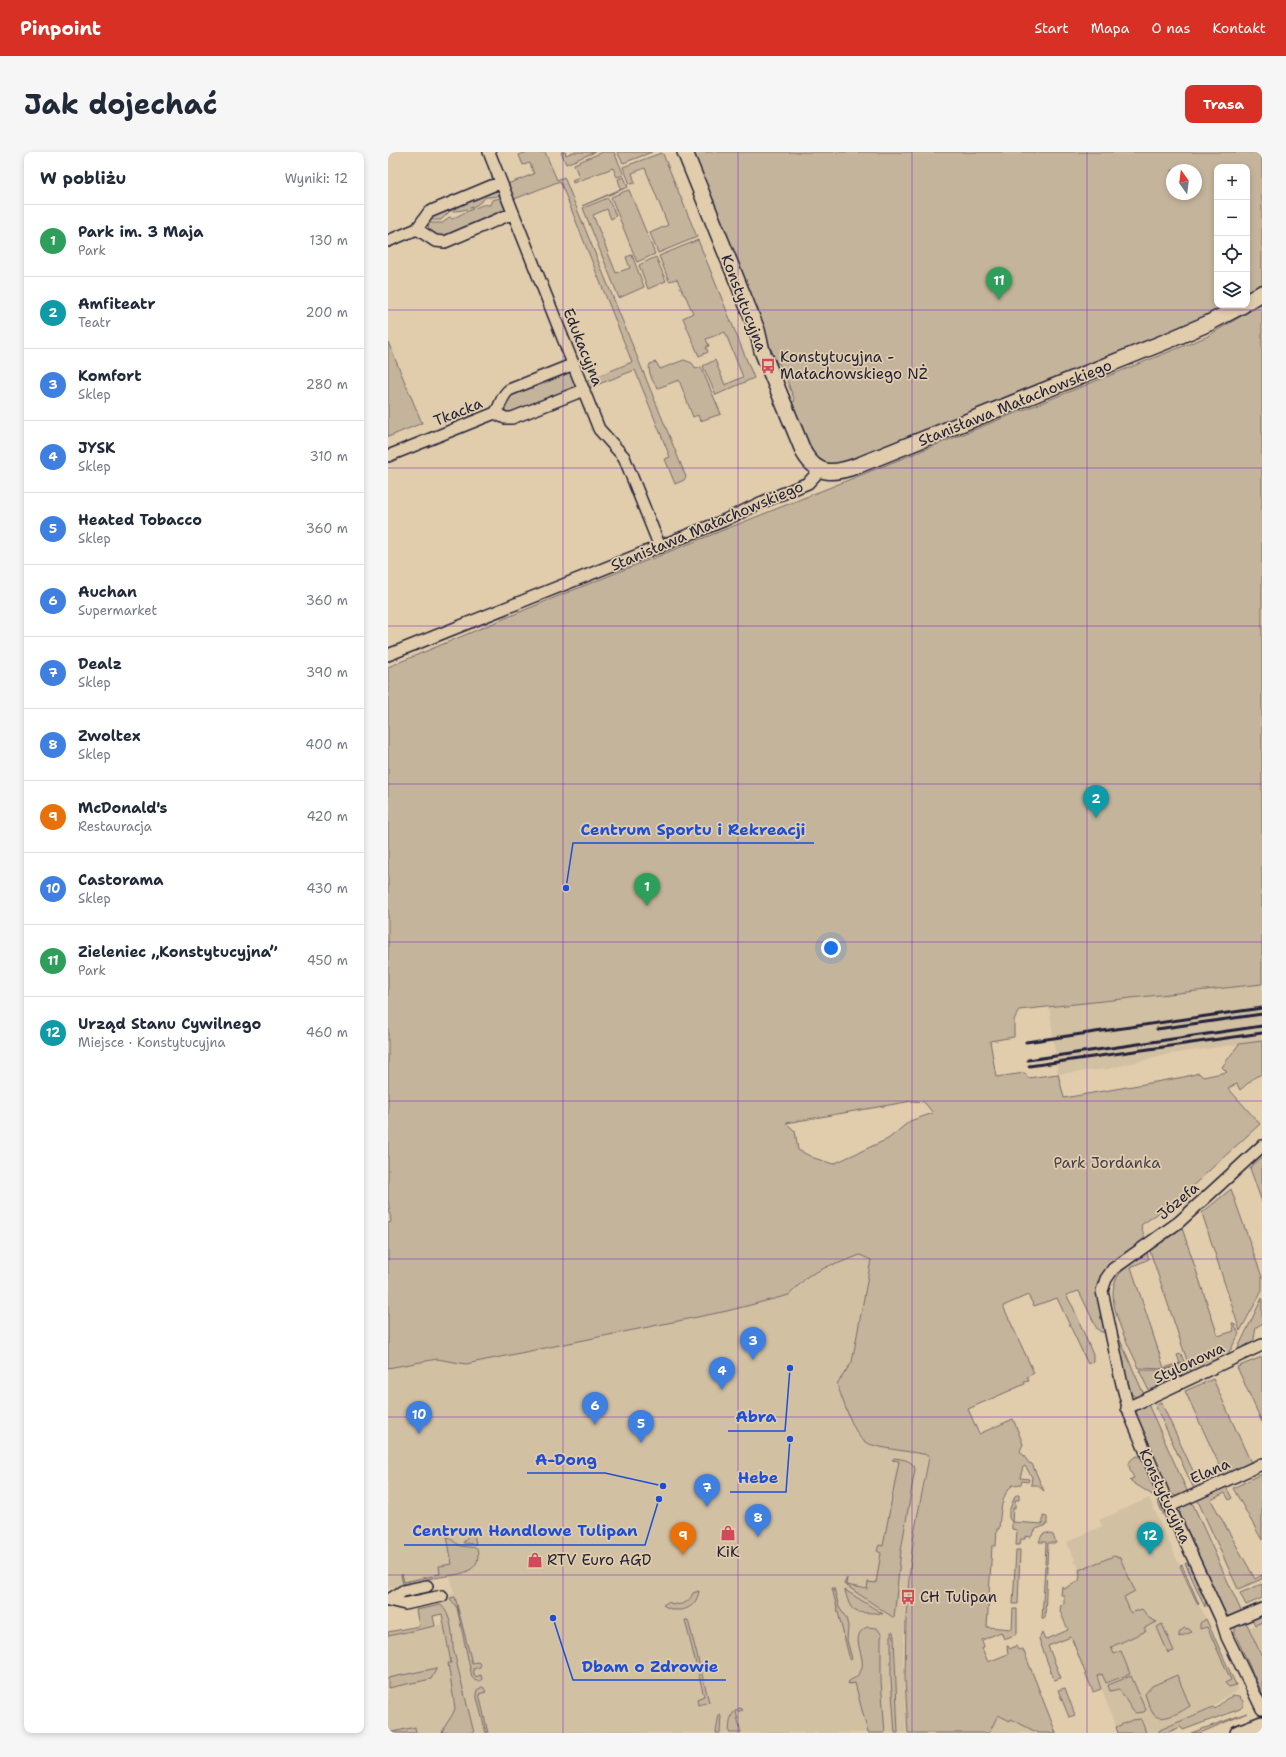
<!DOCTYPE html>
<html lang="pl">
<head>
<meta charset="utf-8">
<style>
  :root { --surface:#fff; --page:#f6f6f7; --text:#1f2937; --muted:#747a83; --line:#e0e1e3; --accent:#d93025 }
  body { margin:0; font-family:"Shantell Sans",sans-serif; background:var(--page); color:var(--text) }
  .controls { position:absolute; right:12px; top:12px; display:grid; overflow:hidden; border-radius:8px; box-shadow:0 2px 6px #0003 }
  .controls button { width:36px; height:36px; display:grid; place-items:center; padding:0; border:0; border-bottom:1px solid var(--line); background:var(--surface); color:var(--text); font:20px sans-serif }
  .compass { position:absolute; left:778px; top:12px; width:36px; height:36px; border-radius:50%; background:var(--surface); box-shadow:0 2px 6px #0003; rotate:346deg }
  .you { position:absolute; left:443px; top:796px; width:14px; height:14px; margin:-10px; border:3px solid #fff; border-radius:50%; background:#1a73e8; box-shadow:0 0 0 6px #1a73e833 }
  .badge { display:grid; place-items:center; width:26px; height:26px; border-radius:50%; background:var(--accent); color:#fff; font-size:13px; font-weight:700 }
  .pin { position:absolute; translate:-50% -33px; filter:drop-shadow(0 1px 2px #0008) }
  .pin::after { content:''; position:absolute; top:21px; width:14px; height:12px; background:inherit; clip-path:polygon(0 0,100% 0,50% 100%) }
  .list { margin:0; padding:0; list-style:none }
  h2 { display:flex; justify-content:space-between; align-items:center; height:52px; margin:0; padding:0 16px; font-size:17px }
  h2 small { font-size:13px; font-weight:400; color:var(--muted) }
  .list li { display:grid; grid-template-columns:26px 1fr auto; gap:12px; align-items:center; box-sizing:border-box; height:72px; padding:0 16px; border-top:1px solid var(--line) }
  .list b { display:block; font-size:15px; white-space:nowrap }
  .list p { margin:0; font-size:13px; white-space:nowrap; color:var(--muted) }
  .list em { font-size:13px; font-style:normal; color:var(--muted) }
  .icon { flex:none; width:22px; height:22px; fill:none; stroke:currentColor; stroke-width:2; stroke-linecap:round; stroke-linejoin:round }
  .map { position:relative; flex:none; width:874px; height:1581px; overflow:hidden; border-radius:8px }
  header { display:flex; align-items:center; gap:24px; box-sizing:border-box; height:56px; padding:0 20px; background:var(--accent); color:#fff }
  header strong { font-size:19px }
  nav { display:flex; gap:22px; margin-inline-start:auto; font-size:14px }
  .intro { display:flex; align-items:center; justify-content:space-between; box-sizing:border-box; height:96px; padding:0 24px }
  h1 { margin:0; font-size:28px }
  .button { padding:10px 18px; border-radius:8px; background:var(--accent); color:#fff; font-size:14px; font-weight:700 }
  main { display:flex; gap:24px; padding:0 24px }
  aside { flex:1; background:var(--surface); border-radius:8px; box-shadow:0 2px 6px #0003 }
  .map>svg:first-child { display:block }
  .built { fill:#d2c0a3 }
  .green { fill:#c5b49c; stroke:#746b6c; fill-rule:evenodd }
  .lines { fill:none; stroke-linecap:round; stroke-linejoin:round }
  .street-casing { stroke:#22223b; stroke-width:14 }
  .secondary-casing { stroke:#22223b; stroke-width:18 }
  .street { stroke:#e1cdac; stroke-width:11 }
  .secondary { stroke:#e1cdac; stroke-width:15 }
  .rail { stroke:#22223b; stroke-width:3 }
  .grid { fill:none; stroke:#7b2cbf; stroke-width:1; stroke-opacity:0.55 }
  .labels { text-anchor:middle; dominant-baseline:central; stroke-width:3.5; stroke-linejoin:round; paint-order:stroke }
  .street-label { font-size:15px; fill:#22223b; stroke:#e1cdac }
  .poi-label { font-size:15px; fill:#22223b; stroke:#e1cdac; text-anchor:start }
  .park-label { font-size:15px; fill:#433f4e; stroke:#e1cdac }
  .leader { fill:none; stroke:#1d4ed8; stroke-width:1.5 }
  .callout-dot { fill:#1d4ed8; stroke:#e1cdac; stroke-width:1.5 }
  .callout-label { font-size:16px; text-anchor:middle; font-weight:bold; fill:#1d4ed8; stroke:#e1cdac; stroke-width:3.5; stroke-linejoin:round; paint-order:stroke }
</style>
</head>
<body>
<header>
<strong>Pinpoint</strong>
<nav><a>Start</a><a>Mapa</a><a>O nas</a><a>Kontakt</a></nav>
</header>
<div class="intro"><h1>Jak dojechać</h1><a class="button">Trasa</a></div>
<main>
<aside>
<h2>W pobliżu<small>Wyniki: 12</small></h2>
<ul class="list">
<li><span class="badge" style="background:#2e9e5b">1</span><div><b>Park im. 3 Maja</b><p>Park</p></div><em>130 m</em></li>
<li><span class="badge" style="background:#0f9aa8">2</span><div><b>Amfiteatr</b><p>Teatr</p></div><em>200 m</em></li>
<li><span class="badge" style="background:#3f7fe0">3</span><div><b>Komfort</b><p>Sklep</p></div><em>280 m</em></li>
<li><span class="badge" style="background:#3f7fe0">4</span><div><b>JYSK</b><p>Sklep</p></div><em>310 m</em></li>
<li><span class="badge" style="background:#3f7fe0">5</span><div><b>Heated Tobacco</b><p>Sklep</p></div><em>360 m</em></li>
<li><span class="badge" style="background:#3f7fe0">6</span><div><b>Auchan</b><p>Supermarket</p></div><em>360 m</em></li>
<li><span class="badge" style="background:#3f7fe0">7</span><div><b>Dealz</b><p>Sklep</p></div><em>390 m</em></li>
<li><span class="badge" style="background:#3f7fe0">8</span><div><b>Zwoltex</b><p>Sklep</p></div><em>400 m</em></li>
<li><span class="badge" style="background:#e8710a">9</span><div><b>McDonald's</b><p>Restauracja</p></div><em>420 m</em></li>
<li><span class="badge" style="background:#3f7fe0">10</span><div><b>Castorama</b><p>Sklep</p></div><em>430 m</em></li>
<li><span class="badge" style="background:#2e9e5b">11</span><div><b>Zieleniec „Konstytucyjna”</b><p>Park</p></div><em>450 m</em></li>
<li><span class="badge" style="background:#0f9aa8">12</span><div><b>Urząd Stanu Cywilnego</b><p>Miejsce · Konstytucyjna</p></div><em>460 m</em></li>
</ul>
</aside>
<div class="map">
<svg width="874" height="1581" viewBox="0 0 874 1581">
  <rect width="100%" height="100%" fill="#e1cdac"/>
  <filter id="ink" filterUnits="userSpaceOnUse"><feTurbulence type="fractalNoise" baseFrequency=".025" numOctaves="2"/><feDisplacementMap in="SourceGraphic" scale="8" xChannelSelector="R" yChannelSelector="G"/><feConvolveMatrix kernelMatrix="1 2 1 2 8 2 1 2 1" color-interpolation-filters="sRGB"/></filter>
  <g filter="url(#ink)">
    <!-- built -->
    <path class="built" d="M874,832V889L782,902L719,917L670,922L661,855Z
      M472,1102L483,1108L464,1210L449,1233L470,1283L476,1290L487,1294L540,1303L526,1382L519,1436L515,1507L519,1581H86L65,1496V1486L62,1472L57,1457L53,1453L62,1446L63,1443L66,1441L62,1423L0,1436V1216L49,1207L78,1212L401,1143L420,1124Z
      M761,1346L809,1452L814,1458L850,1539L835,1546L825,1555L766,1581H758L753,1567L744,1568L728,1575L676,1437L691,1429L692,1423L689,1412L685,1410L687,1407L679,1394V1390L714,1374L711,1368Z
      M874,1470V1505L861,1476Z
      M55,1472L78,1581H0V1483Z
      M612,1551L660,1581H596Z"/>
    <!-- green -->
    <path class="green" d="M139,0H157L169,28L176,25L298,325L296,328L287,332L277,307L282,305L247,218L201,236L198,229L244,210L172,29L124,48L119,32L146,22L142,11L135,13L131,3Z
      M173,0H177L178,3L185,0H207L178,12Z
      M215,0H226L236,23L229,25L225,16L185,31L184,28L191,25L186,12Z
      M229,0H264L235,11Z
      M305,0H874V134L859,143V15H829V153H843L828,162L459,310C451,311 441,314 433,310C423,304 409,263 404,250L407,249L397,224L399,223L397,216L394,217L391,211L389,212L306,9ZM784,18H808V42H784Z
      M273,1L275,2L309,85L270,101L262,81L280,73L257,16L244,21L247,31L242,32L235,15Z
      M236,25L240,35L194,54L233,37L230,27Z
      M106,37H110L115,43L103,45H98C87,56 78,59 62,59L53,68H41L43,65Z
      M240,38H241L267,102L249,110L223,45Z
      M117,45L118,59L53,86L41,78L40,71H55L61,65L65,67C66,65 93,53 95,53C97,52 99,53 102,53L104,48Z
      M220,46L228,64L223,67L219,57L205,63L228,121L242,116L238,105L244,103L256,135L231,146L195,56Z
      M310,88L366,226L328,243L315,214L327,208L337,233L355,225L337,180L318,187L321,194L318,195L320,200L311,204L295,166L305,161L297,143H296L289,127L281,129L271,104Z
      M268,105L278,129L260,137L251,113Z
      M874,152V832L631,858L626,868V885L602,889L608,925L637,921L640,926L670,922L676,946L796,925L811,921L815,925L839,920L834,915L851,892L874,889V922L867,925L852,938L849,932L840,936L872,972L788,1049L753,1073L757,1087L744,1097L710,1143L717,1180H713L709,1177L691,1139L678,1143L685,1155L705,1203V1209L700,1212L669,1146L646,1154L640,1143L615,1154L646,1221L639,1225L641,1229L636,1230L637,1232L580,1257L591,1282L625,1267L635,1292L632,1299L641,1311L644,1312L656,1339L649,1333H643L644,1325L637,1314L635,1315L632,1326L641,1327L640,1330L634,1329L633,1332L625,1333C613,1340 612,1365 611,1377H609L608,1394H604L599,1475L624,1477L625,1457H629V1482L616,1487L613,1480L594,1488L596,1495L594,1496L600,1510L620,1502L619,1494H620L622,1497L628,1494L630,1498L635,1497L668,1581H650L623,1567L622,1569L610,1563L601,1581H520L517,1526L518,1465L519,1464L521,1437L520,1436L526,1382L541,1305L540,1303C527,1300 486,1296 477,1290C466,1284 454,1245 449,1232L464,1210L483,1108L472,1103L446,1113L445,1112L420,1124L401,1143L339,1159L78,1212L49,1207L0,1216V1071L3,1070L0,1047V515L168,445L818,185ZM524,949L536,950L545,961L522,969L500,987L445,1012L426,1006L410,998L407,979L398,971Z
      M0,190L34,271L0,285Z
      M296,208L304,211L308,217L313,215L333,262L312,269L310,263L305,265L291,228L270,236C265,232 259,218 262,212L268,210L272,217Z
      M181,219L184,220L189,229L188,237L121,262L118,260L116,255L119,244Z
      M874,1005V1050L862,1016Z
      M843,1037L874,1125V1139L852,1179L814,1061Z
      M794,1076L830,1184L846,1179L844,1171H846L851,1182L839,1204L803,1220L762,1099Z
      M759,1101L761,1107L743,1115L776,1216L792,1211L789,1203L793,1202L796,1210L786,1215L778,1217L751,1216C741,1194 714,1146 730,1124C737,1114 749,1108 759,1101Z
      M874,1146V1172L868,1175L865,1193L848,1200Z
      M729,1181L757,1245H747L741,1239Z
      M874,1205V1270L849,1215Z
      M796,1210L800,1221L761,1239L751,1218C768,1218 781,1220 796,1210Z
      M825,1227L863,1311L836,1323L797,1239Z
      M759,1250L801,1343C792,1345 787,1346 781,1339C775,1326 745,1267 749,1258C751,1254 756,1252 759,1250Z
      M773,1250L812,1334L806,1337L767,1253Z
      M749,1304L755,1306L770,1338L766,1344L741,1328L746,1326C741,1316 737,1309 749,1304Z
      M506,1306C514,1307 525,1308 527,1317L513,1398L506,1466L456,1432L459,1426L458,1433L479,1437L480,1430L488,1431L493,1401L489,1399L491,1393L495,1394L511,1309L504,1308Z
      M874,1322V1388L845,1336Z
      M838,1335L844,1346L841,1348L837,1341L823,1348L867,1427L874,1423V1427L850,1437L809,1347Z
      M631,1342V1348H627V1356H625L624,1370L655,1372V1364L659,1365V1373L648,1377L643,1385L637,1384V1387H633L632,1393H628L629,1378L624,1377V1370L621,1366V1359L627,1344Z
      M772,1348L784,1372V1375L782,1376L769,1349Z
      M803,1348L854,1461L841,1465L836,1460L792,1362L793,1352Z
      M85,1377L88,1392L75,1391Z
      M658,1381L665,1383L668,1391H660L659,1412H657L658,1390H651L654,1383Z
      M59,1384L72,1394L89,1396C96,1425 63,1422 47,1426L46,1423L52,1422L51,1414L64,1412Z
      M628,1398H632L630,1452H625Z
      M726,1404L732,1406L747,1439L736,1445L743,1461L754,1457L761,1466L769,1470L756,1476L758,1479L723,1495L726,1502L733,1499L742,1522L718,1531L714,1522L709,1524L713,1537L705,1540L683,1485L660,1494L673,1526L666,1528L651,1487L654,1481L657,1488L680,1478L672,1459L673,1453L676,1452V1443H673L674,1434L676,1437L691,1429L692,1423L691,1418Z
      M797,1411L802,1413L818,1446L817,1455Z
      M794,1413L811,1452L810,1453L792,1414Z
      M657,1414H659L657,1466H654Z
      M14,1422L16,1430L44,1424L45,1426L15,1432L13,1423Z
      M874,1432V1446L858,1453L852,1441Z
      M444,1436H446L451,1455L458,1466L460,1474L459,1488L464,1507L462,1508Z
      M457,1438L495,1462C470,1458 464,1468 457,1438Z
      M311,1439C308,1458 290,1463 275,1453L280,1450C291,1455 301,1452 305,1441Z
      M67,1445L84,1511L90,1510L92,1512V1515L85,1517L87,1525L93,1523L94,1528C90,1530 86,1529 84,1525L69,1456L62,1446Z
      M53,1453C63,1462 65,1483 65,1496L86,1581H54C57,1571 65,1565 67,1556L60,1511H63L54,1462L45,1464L47,1474L0,1484V1480L31,1474L28,1458Z
      M874,1461V1470L867,1473L863,1465Z
      M818,1467L848,1533L841,1535L837,1531L843,1528L819,1475L812,1477V1471Z
      M297,1468H300L321,1550L310,1553L309,1547L316,1544Z
      M856,1469L859,1472L874,1505V1541L847,1482V1474Z
      M774,1472L786,1499L780,1501L769,1475Z
      M479,1475L489,1476L494,1483L493,1486V1529L497,1581H480L467,1531L460,1532L461,1529C493,1515 454,1487 479,1475Z
      M796,1476L801,1477L804,1480L791,1485V1481Z
      M503,1480H505L506,1485L510,1581H507L503,1527Z
      M49,1516L43,1527L0,1536V1526Z
      M789,1523L802,1554C795,1559 774,1571 766,1563C762,1558 759,1548 757,1542L764,1534Z
      M743,1524L758,1558L756,1560L748,1561L745,1559L731,1537L722,1539L720,1533Z
      M94,1535L96,1536L98,1540L91,1542L100,1581H98L88,1542L89,1538Z
      M677,1536L687,1563L681,1565L670,1538Z
      M845,1544L851,1545L855,1549V1554L852,1557L795,1578L793,1575L778,1581H770L772,1578L825,1555L827,1557L838,1547Z
      M353,1556L355,1558L348,1560L353,1581H341C342,1571 341,1559 353,1556Z
      M859,1561L812,1581H803Z
      M331,1562L333,1563L332,1581H328Z
      M753,1567L758,1581H730L728,1575L744,1568Z
      M27,1575L28,1581H0Z"/>
    <g class="lines">
      <!-- street casing -->
      <g class="street-casing">
        <path id="street" d="M101,0L211,277L236,305L272,395
          M29,77L47,89L57,90L125,61
          M0,89L29,77L41,60L113,30
          M107,261C113,254 113,244 121,238L186,212
          M0,304L107,261L117,266H124L196,238
          M0,503L335,369L370,352L420,331L432,318
          M874,994L791,1070L725,1117L718,1127L714,1139L733,1228L742,1263L776,1343L834,1469L839,1485L874,1557
          M739,1256L874,1193
          M782,1354L874,1312
          M0,1448L17,1452L54,1444
          M1,1448L15,1439L39,1434
          M836,1473L874,1457"/>
      </g>
      <!-- secondary casing -->
      <g class="secondary-casing">
        <path id="secondary" d="M297,0L369,178L374,199L416,301C430,325 447,322 471,313L784,187L821,171L855,153
          M859,150L874,141
          M850,1581L874,1572"/>
      </g>
      <!-- street -->
      <use href="#street" class="street"/>
      <!-- secondary -->
      <use href="#secondary" class="secondary"/>
      <!-- rail -->
      <path class="rail" d="M769,877L874,862
        M638,890L874,856
        M640,908L874,874
        M641,914L874,881"/>
    </g>
  </g>
  <!-- grid -->
  <path class="grid" d="M175,0V1581M350,0V1581M524,0V1581M699,0V1581M0,158H874M0,316H874M0,474H874M0,632H874M0,790H874M0,949H874M0,1107H874M0,1265H874M0,1423H874"/>
  <!-- icons -->
  <defs>
    <g id="bus-bare" transform="scale(1.2)"><path d="M-5-6H5V4H4V6H2V4H-2V6H-4V4H-5ZM-3.5-4V0h7V-4ZM-3.5 1.2v1.5H-2V1.2ZM2 1.2v1.5H3.5V1.2Z" fill="#d1495b" stroke="#e1cdac" stroke-width="2.5" paint-order="stroke"/></g>
    <g id="shop-bare" transform="scale(1.2)"><path d="M-5-2.5h2.3a2.7 3.5 0 0 1 5.4 0H5L5.5 6h-11ZM-1.5-2.5h3a1.5 2.3 0 0 0-3 0Z" fill="#d1495b" stroke="#e1cdac" stroke-width="2.5" paint-order="stroke"/></g>
  </defs>
  <g fill-rule="evenodd">
    <use href="#bus-bare" x="380" y="214"/>
    <use href="#shop-bare" x="340" y="1381"/>
    <use href="#shop-bare" x="147" y="1408"/>
    <use href="#bus-bare" x="520" y="1445"/>
  </g>
  <g class="labels">
    <!-- street labels -->
    <g class="street-label">
      <text transform="translate(356 151) rotate(69)">Konstytucyjna</text>
      <text transform="translate(195 195) rotate(68)">Edukacyjna</text>
      <text transform="translate(627 251) rotate(-22)">Stanisława Małachowskiego</text>
      <text transform="translate(70 260) rotate(-22)">Tkacka</text>
      <text transform="translate(319 374) rotate(-23)">Stanisława Małachowskiego</text>
      <text transform="translate(790 1049) rotate(-40)">Józefa</text>
      <text transform="translate(801 1211) rotate(-25)">Stylonowa</text>
      <text transform="translate(822 1319) rotate(-24)">Elana</text>
      <text transform="translate(777 1344) rotate(65)">Konstytucyjna</text>
    </g>
    <!-- poi labels -->
    <g class="poi-label">
      <text x="392" y="205">Konstytucyjna -<tspan x="392" dy="17">Małachowskiego NŻ</tspan></text>
      <text x="340" y="1400" text-anchor="middle">KiK</text>
      <text x="159" y="1408">RTV Euro AGD</text>
      <text x="532" y="1445">CH Tulipan</text>
    </g>
    <!-- park labels -->
    <g class="park-label">
      <text x="719" y="1011">Park Jordanka</text>
    </g>
  </g>
  <!-- callouts -->
  <path class="leader" d="M178 736L185 691H426M402 1216L397 1279H340M275 1334L217 1321H139M402 1287L398 1340H342M271 1347L257 1393H16M165 1466L185 1528H338"/>
  <g class="callout-dot">
    <circle cx="178" cy="736" r="4"/>
    <circle cx="402" cy="1216" r="4"/>
    <circle cx="275" cy="1334" r="4"/>
    <circle cx="402" cy="1287" r="4"/>
    <circle cx="271" cy="1347" r="4"/>
    <circle cx="165" cy="1466" r="4"/>
  </g>
  <g class="callout-label">
    <text x="305" y="683">Centrum Sportu i Rekreacji</text>
    <text x="368" y="1270">Abra</text>
    <text x="178" y="1313">A-Dong</text>
    <text x="370" y="1331">Hebe</text>
    <text x="137" y="1384">Centrum Handlowe Tulipan</text>
    <text x="262" y="1520">Dbam o Zdrowie</text>
  </g>
</svg>
<div class="controls">
<button>+</button>
<button>−</button>
<button><svg class="icon" aria-label="locate" viewBox="0 0 24 24"><circle cx="12" cy="12" r="6"/><path d="M12 2v4M12 18v4M2 12h4M18 12h4"/></svg></button>
<button><svg class="icon" aria-label="layers" viewBox="0 0 24 24"><path d="M12 4l9 5-9 5-9-5zM3 14l9 5 9-5"/></svg></button>
</div>
<svg class="compass" viewBox="-18 -18 36 36"><path d="M0-13l5 13h-10z" fill="#e53935"/><path d="M0 13l5-13h-10z" fill="#747a83"/></svg>
<div class="you"></div>
<div class="pin badge" style="left:259px;top:754px;background:#2e9e5b">1</div>
<div class="pin badge" style="left:708px;top:666px;background:#0f9aa8">2</div>
<div class="pin badge" style="left:365px;top:1208px;background:#3f7fe0">3</div>
<div class="pin badge" style="left:334px;top:1238px;background:#3f7fe0">4</div>
<div class="pin badge" style="left:253px;top:1291px;background:#3f7fe0">5</div>
<div class="pin badge" style="left:207px;top:1273px;background:#3f7fe0">6</div>
<div class="pin badge" style="left:319px;top:1355px;background:#3f7fe0">7</div>
<div class="pin badge" style="left:370px;top:1385px;background:#3f7fe0">8</div>
<div class="pin badge" style="left:295px;top:1403px;background:#e8710a">9</div>
<div class="pin badge" style="left:31px;top:1282px;background:#3f7fe0">10</div>
<div class="pin badge" style="left:611px;top:148px;background:#2e9e5b">11</div>
<div class="pin badge" style="left:762px;top:1403px;background:#0f9aa8">12</div>
</div>
</main>
</body>
</html>
